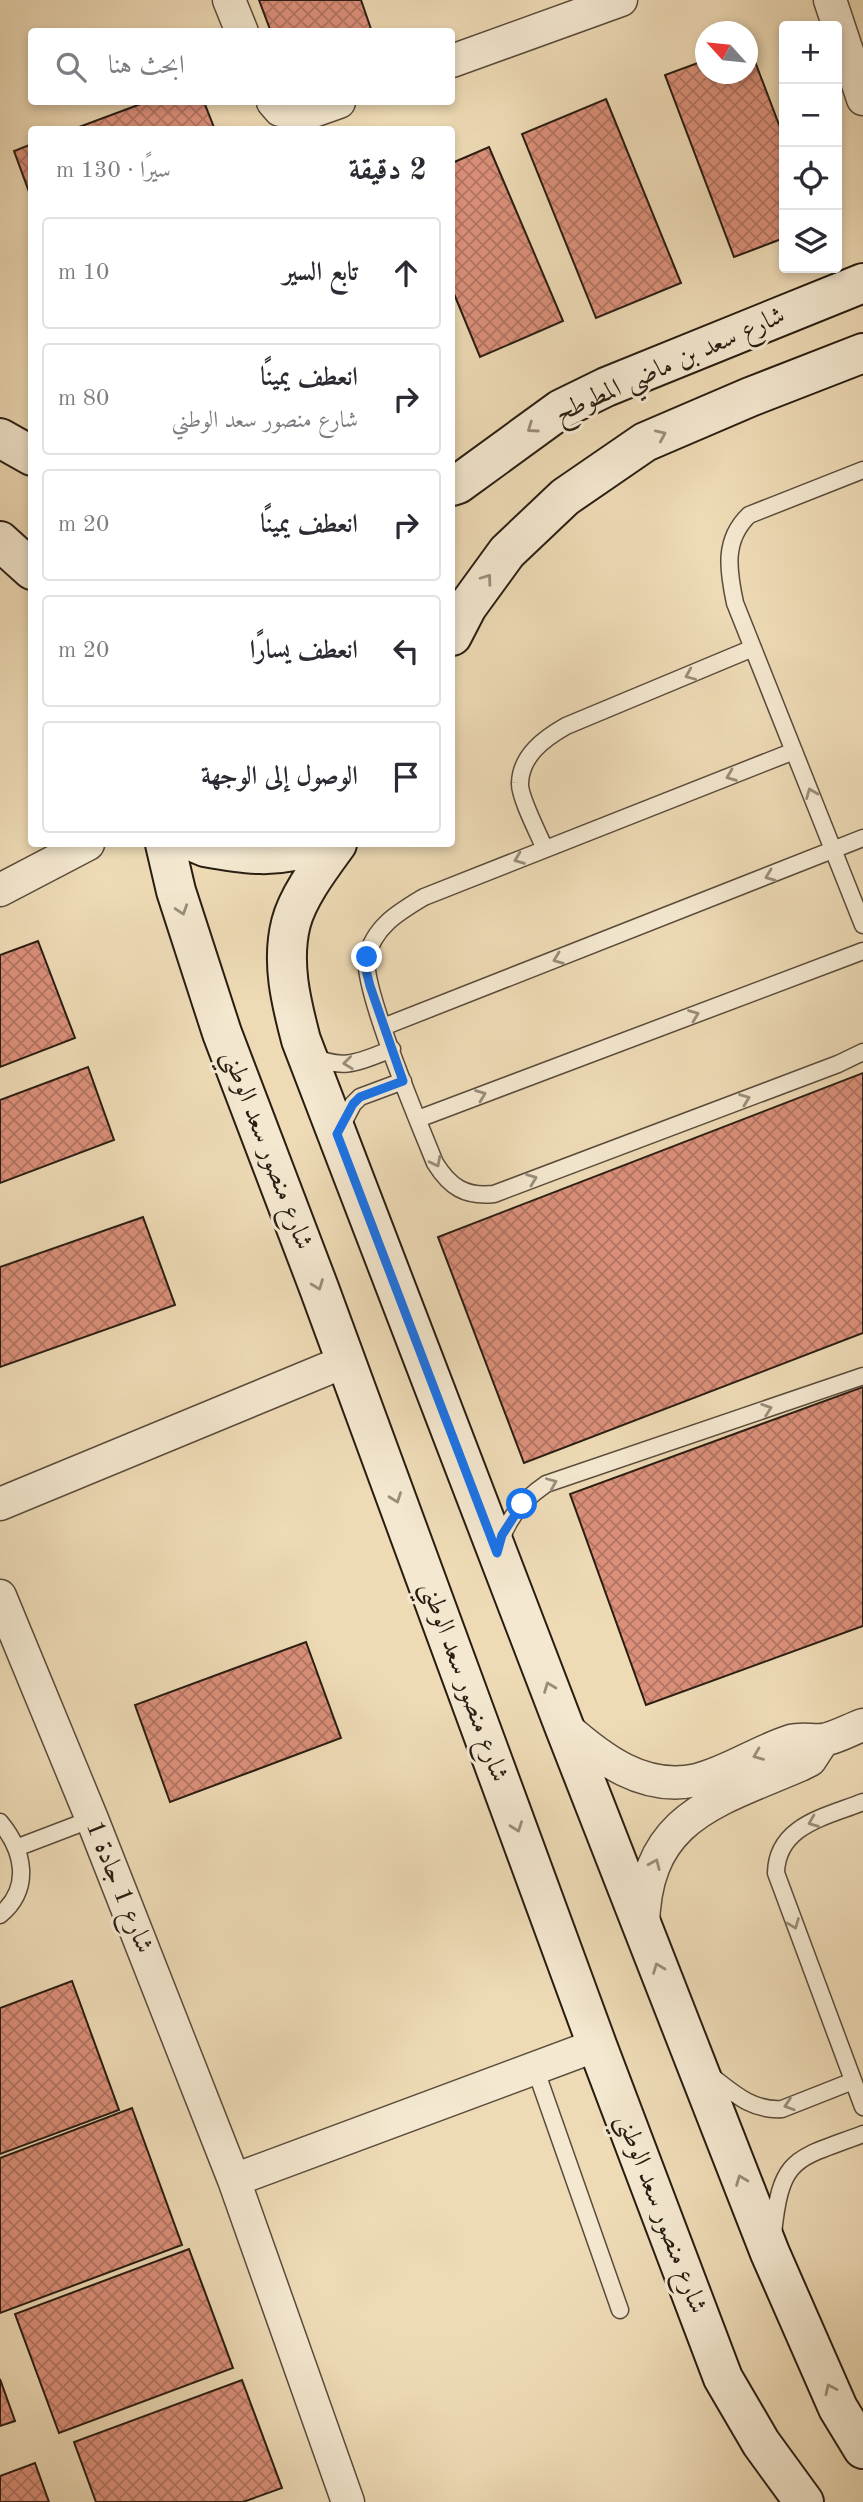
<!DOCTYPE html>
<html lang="ar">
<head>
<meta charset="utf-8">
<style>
  :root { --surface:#fff; --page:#f7f7f7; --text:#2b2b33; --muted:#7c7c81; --line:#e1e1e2 }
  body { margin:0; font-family:"Old Standard TT",Amiri,serif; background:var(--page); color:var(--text); direction:rtl }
  .controls { position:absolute; right:21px; top:21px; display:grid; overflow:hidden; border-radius:7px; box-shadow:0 4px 10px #0003 }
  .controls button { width:63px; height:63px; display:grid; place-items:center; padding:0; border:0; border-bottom:2px solid var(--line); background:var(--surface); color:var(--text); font:35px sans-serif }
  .compass { position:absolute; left:695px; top:21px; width:63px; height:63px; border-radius:50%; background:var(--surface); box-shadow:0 4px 10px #0003; rotate:297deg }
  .stop { position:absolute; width:21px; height:21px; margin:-16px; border:5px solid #1a73e8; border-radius:50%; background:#fff }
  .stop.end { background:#1a73e8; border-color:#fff; box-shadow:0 2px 7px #0008 }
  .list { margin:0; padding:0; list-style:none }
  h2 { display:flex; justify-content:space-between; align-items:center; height:91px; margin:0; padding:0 28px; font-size:30px }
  h2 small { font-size:23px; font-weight:400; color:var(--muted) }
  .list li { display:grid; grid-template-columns:46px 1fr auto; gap:21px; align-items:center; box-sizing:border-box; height:112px; margin:0 14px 14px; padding:0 14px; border:2px solid var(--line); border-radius:7px }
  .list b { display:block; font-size:26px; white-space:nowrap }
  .list p { margin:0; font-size:23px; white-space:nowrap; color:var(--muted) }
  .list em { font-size:23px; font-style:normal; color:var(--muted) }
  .icon { flex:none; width:38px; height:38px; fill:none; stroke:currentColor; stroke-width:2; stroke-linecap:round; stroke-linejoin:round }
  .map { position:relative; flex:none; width:863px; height:2502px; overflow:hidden; direction:ltr }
  .search { position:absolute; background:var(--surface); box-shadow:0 4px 10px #0003; left:28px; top:28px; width:427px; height:77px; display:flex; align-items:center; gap:18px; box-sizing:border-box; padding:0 24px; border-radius:7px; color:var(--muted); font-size:26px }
  .panel { position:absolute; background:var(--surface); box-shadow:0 4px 10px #0003; left:28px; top:126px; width:427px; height:721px; border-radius:7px; direction:rtl }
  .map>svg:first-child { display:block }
  .building { fill:url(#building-cross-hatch); stroke:#291d12; stroke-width:2 }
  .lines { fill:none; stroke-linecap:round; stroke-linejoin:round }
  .lane-casing { stroke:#5a4c3b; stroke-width:19 }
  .street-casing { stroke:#5a4c3b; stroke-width:35 }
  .secondary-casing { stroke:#291d12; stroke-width:42 }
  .lane { stroke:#f4e8d0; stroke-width:16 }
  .street { stroke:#f4e8d0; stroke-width:32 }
  .secondary { stroke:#f4e8d0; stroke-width:38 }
  .oneway { stroke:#998d7a }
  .route { stroke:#1a73e8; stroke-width:9 }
  .labels { text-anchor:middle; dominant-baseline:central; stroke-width:6; stroke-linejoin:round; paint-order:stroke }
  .street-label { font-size:26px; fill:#291d12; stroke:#f4e8d0 }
</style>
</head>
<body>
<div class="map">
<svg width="863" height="2502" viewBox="0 0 863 2502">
  <defs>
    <pattern id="building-cross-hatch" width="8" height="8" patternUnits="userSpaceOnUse" patternTransform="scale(1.75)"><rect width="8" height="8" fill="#dc907a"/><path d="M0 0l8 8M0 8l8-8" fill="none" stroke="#b27563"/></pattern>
  </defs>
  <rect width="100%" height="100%" fill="#eedbb6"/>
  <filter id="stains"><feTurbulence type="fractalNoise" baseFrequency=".00286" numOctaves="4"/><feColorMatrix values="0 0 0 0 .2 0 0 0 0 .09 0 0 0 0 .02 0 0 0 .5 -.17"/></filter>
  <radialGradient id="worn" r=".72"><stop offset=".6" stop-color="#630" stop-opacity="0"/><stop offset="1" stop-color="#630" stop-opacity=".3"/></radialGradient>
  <!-- building -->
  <path class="building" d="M259,0H361L372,32H271Z
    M748,43L784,138V238L734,257L665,75L706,60V74H748Z
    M606,99L681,283L596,318L522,134Z
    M146,102H204L215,130H71Z
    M32,144V200L14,151Z
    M489,147L563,321L480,357L452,289V163Z
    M38,941L75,1038L0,1067V955Z
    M88,1067L114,1140L0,1183V1100Z
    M863,1073V1333L524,1463L438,1237Z
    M143,1217L175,1305L0,1367V1267Z
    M863,1387V1626L646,1705L570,1494Z
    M306,1642L341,1738L170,1802L135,1705Z
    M72,1981L119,2110L0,2154V2008Z
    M132,2108L182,2245L0,2313V2158Z
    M189,2249L233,2368L59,2433L15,2314Z
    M0,2379L15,2421L0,2426Z
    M242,2380L282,2488L243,2502H96L74,2442Z
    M35,2463L49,2502H0V2476Z"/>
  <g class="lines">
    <!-- lane casing -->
    <g class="lane-casing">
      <path id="lane" d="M863,470L749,515C723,540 728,570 735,603L863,925
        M794,751L424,897C399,912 373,927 367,958C361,987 421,1128 435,1163C450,1187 465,1197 494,1194L838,1064L863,1052
        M545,849C539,835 519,796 520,783C521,755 545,738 566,726L753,648
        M383,1027L863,838
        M311,1055C343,1072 361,1061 392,1049
        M418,1119L863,951
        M340,1129L353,1104L360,1097L403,1081
        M500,1544C507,1518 524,1499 546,1484L863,1376
        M863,1802C826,1817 777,1825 776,1873L863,2107
        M0,1822C24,1851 32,1888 0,1915
        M16,1848L92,1819
        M535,2068L620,2310
        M710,2075C733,2093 752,2111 782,2109L853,2081
        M773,2234C781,2155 795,2160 863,2134"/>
    </g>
    <!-- street casing -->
    <g class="street-casing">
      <path id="street" d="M229,0L242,32
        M830,0L863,99
        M452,61L621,0
        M273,102L280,110L305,114L339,102
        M0,890L88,844
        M0,1504L346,1361
        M0,1596L92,1819L234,2180L348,2502
        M564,1726C601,1759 644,1792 697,1780C729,1772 759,1751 791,1741C802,1738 812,1741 823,1740C836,1738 851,1729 863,1725
        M643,1928C644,1817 714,1802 800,1765L810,1760L823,1740
        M234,2180L597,2045"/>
    </g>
    <!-- secondary casing -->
    <g class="secondary-casing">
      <path id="secondary" d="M0,438L32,456
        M452,486L458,484L561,409L606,387L863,283
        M0,541L32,570
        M452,636L467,607L507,552L565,497L645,442L750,397L863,353
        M165,844L176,891L222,1033L319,1288L597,2045L723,2378L761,2443L804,2502
        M198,844L205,847C243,854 278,860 315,844
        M337,844C321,866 298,896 291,923C281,962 291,1002 301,1040L564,1726L770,2253L838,2408L863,2449"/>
    </g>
    <!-- lane -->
    <use href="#lane" class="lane"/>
    <!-- street -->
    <use href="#street" class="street"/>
    <!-- secondary -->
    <use href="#secondary" class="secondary"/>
  </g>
  <!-- one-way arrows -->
  <defs><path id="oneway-chevron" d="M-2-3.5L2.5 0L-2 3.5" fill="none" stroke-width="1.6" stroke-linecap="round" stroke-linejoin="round" transform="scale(1.75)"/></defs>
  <g class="oneway">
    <use href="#oneway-chevron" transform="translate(532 428) rotate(145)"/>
    <use href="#oneway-chevron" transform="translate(661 435) rotate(-24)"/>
    <use href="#oneway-chevron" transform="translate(487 579) rotate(-54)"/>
    <use href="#oneway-chevron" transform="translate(690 675) rotate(157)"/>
    <use href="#oneway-chevron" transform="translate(731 776) rotate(159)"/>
    <use href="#oneway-chevron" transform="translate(811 793) rotate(-112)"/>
    <use href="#oneway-chevron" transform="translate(519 859) rotate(159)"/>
    <use href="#oneway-chevron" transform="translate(770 876) rotate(159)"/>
    <use href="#oneway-chevron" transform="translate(182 910) rotate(72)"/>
    <use href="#oneway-chevron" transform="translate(558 959) rotate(159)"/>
    <use href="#oneway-chevron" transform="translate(694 1015) rotate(-21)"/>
    <use href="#oneway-chevron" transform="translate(348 1063) rotate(173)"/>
    <use href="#oneway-chevron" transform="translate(481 1095) rotate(-21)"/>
    <use href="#oneway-chevron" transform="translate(745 1099) rotate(-21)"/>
    <use href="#oneway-chevron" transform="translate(436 1162) rotate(63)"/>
    <use href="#oneway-chevron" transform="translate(532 1179) rotate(-21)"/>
    <use href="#oneway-chevron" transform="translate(318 1285) rotate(69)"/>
    <use href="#oneway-chevron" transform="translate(767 1409) rotate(-19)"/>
    <use href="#oneway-chevron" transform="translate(552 1483) rotate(-23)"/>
    <use href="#oneway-chevron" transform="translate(396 1498) rotate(70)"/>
    <use href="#oneway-chevron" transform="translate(549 1687) rotate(-111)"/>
    <use href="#oneway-chevron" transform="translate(758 1755) rotate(158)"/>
    <use href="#oneway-chevron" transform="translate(813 1822) rotate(158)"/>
    <use href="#oneway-chevron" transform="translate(517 1827) rotate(70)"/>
    <use href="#oneway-chevron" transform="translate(655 1864) rotate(-66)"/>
    <use href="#oneway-chevron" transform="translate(794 1924) rotate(69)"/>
    <use href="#oneway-chevron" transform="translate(658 1968) rotate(-111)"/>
    <use href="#oneway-chevron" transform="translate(789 2105) rotate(162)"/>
    <use href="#oneway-chevron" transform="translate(741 2180) rotate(-111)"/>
    <use href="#oneway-chevron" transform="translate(830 2389) rotate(-115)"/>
  </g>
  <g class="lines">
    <!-- route -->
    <path class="route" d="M367,957L366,970L370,986L403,1081L360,1097L353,1104L337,1134L497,1553L502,1535L522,1504"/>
  </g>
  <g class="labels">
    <!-- street labels -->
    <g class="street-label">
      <text transform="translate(670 365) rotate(-24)">شارع سعد بن ماضي المطوطح</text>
      <text transform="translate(267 1150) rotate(69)">شارع منصور سعد الوطني</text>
      <text transform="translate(464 1682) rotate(70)">شارع منصور سعد الوطني</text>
      <text transform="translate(119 1887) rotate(68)">شارع 1 جادة 1</text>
      <text transform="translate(661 2214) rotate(69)">شارع منصور سعد الوطني</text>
    </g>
  </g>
  <rect width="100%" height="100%" filter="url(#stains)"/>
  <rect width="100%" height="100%" fill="url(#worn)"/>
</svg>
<div class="controls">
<button>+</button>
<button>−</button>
<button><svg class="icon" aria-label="locate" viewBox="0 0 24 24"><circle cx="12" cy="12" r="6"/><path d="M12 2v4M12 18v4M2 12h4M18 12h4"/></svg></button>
<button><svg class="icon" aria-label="layers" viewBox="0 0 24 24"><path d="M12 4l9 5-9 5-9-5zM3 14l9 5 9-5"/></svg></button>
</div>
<svg class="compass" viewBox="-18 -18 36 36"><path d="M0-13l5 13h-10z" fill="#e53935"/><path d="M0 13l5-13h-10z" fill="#7c7c81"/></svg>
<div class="stop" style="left:522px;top:1504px"></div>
<div class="stop end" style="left:367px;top:957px"></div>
<div class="search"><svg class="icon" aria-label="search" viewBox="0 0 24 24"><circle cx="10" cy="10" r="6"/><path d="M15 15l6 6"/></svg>ابحث هنا</div>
<section class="panel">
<h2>2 دقيقة<small>سيرًا · 130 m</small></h2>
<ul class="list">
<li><svg class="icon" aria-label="ahead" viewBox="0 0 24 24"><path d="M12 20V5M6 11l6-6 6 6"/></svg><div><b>تابع السير</b></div><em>10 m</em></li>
<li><svg class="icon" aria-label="right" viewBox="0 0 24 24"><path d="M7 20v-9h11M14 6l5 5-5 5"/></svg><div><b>انعطف يمينًا</b><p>شارع منصور سعد الوطني</p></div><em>80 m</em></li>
<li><svg class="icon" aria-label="right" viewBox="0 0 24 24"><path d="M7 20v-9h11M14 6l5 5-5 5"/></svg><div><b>انعطف يمينًا</b></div><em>20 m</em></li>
<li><svg class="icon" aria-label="left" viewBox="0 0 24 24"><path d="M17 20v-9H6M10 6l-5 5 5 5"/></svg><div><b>انعطف يسارًا</b></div><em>20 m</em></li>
<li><svg class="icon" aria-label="arrive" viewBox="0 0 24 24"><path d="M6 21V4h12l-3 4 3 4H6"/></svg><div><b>الوصول إلى الوجهة</b></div></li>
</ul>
</section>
</div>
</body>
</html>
